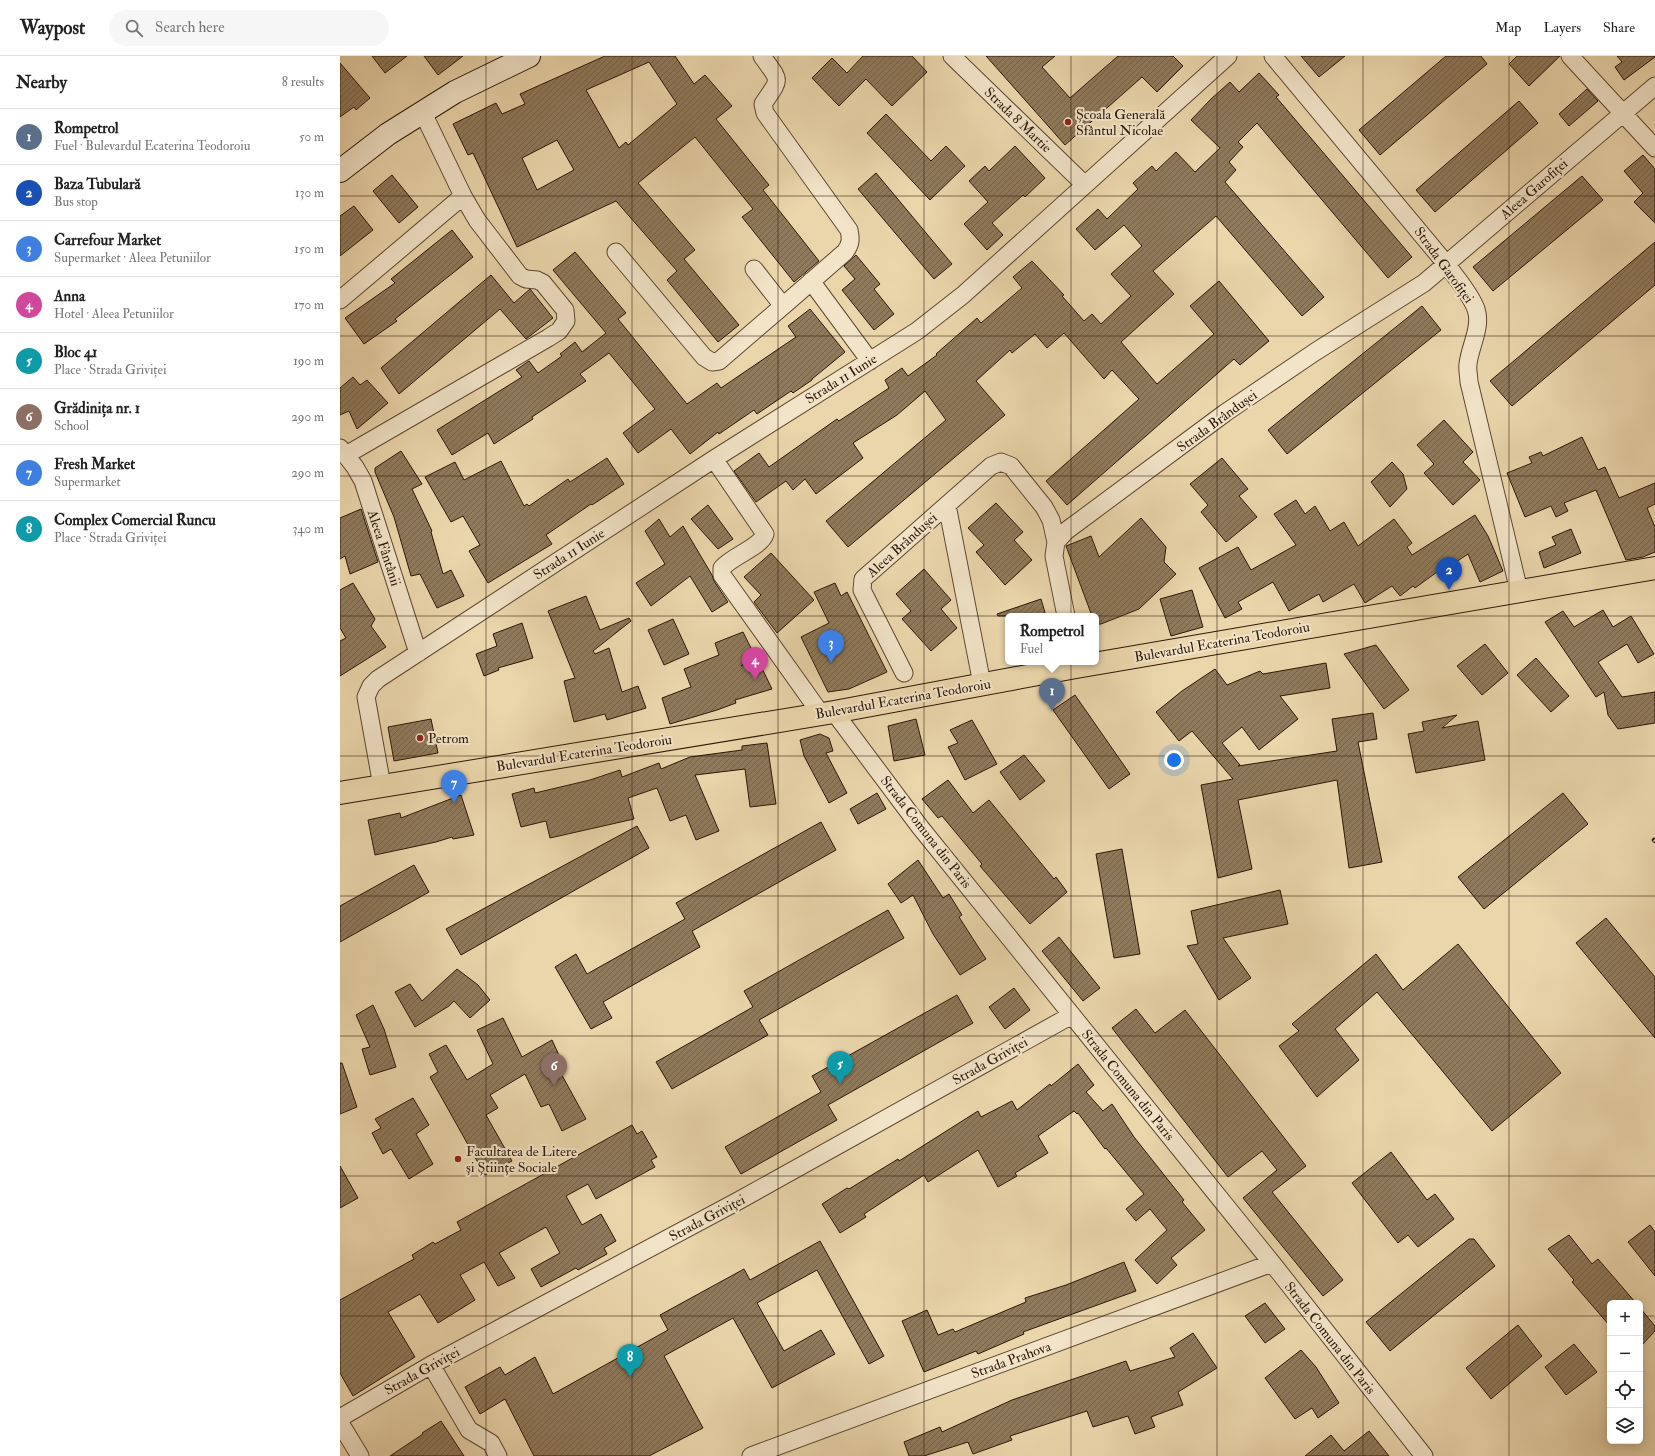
<!DOCTYPE html>
<html lang="en">
<head>
<meta charset="utf-8">
<style>
  :root { --surface:#fff; --page:#f6f6f6; --text:#222; --muted:#767676; --line:#e0e0e0; --accent:#db2777 }
  body { margin:0; font-family:"IM FELL Double Pica",serif; background:var(--page); color:var(--text) }
  .controls { position:absolute; right:12px; bottom:12px; display:grid; overflow:hidden; border-radius:6px; box-shadow:0 2px 10px #0003 }
  .controls button { width:36px; height:36px; display:grid; place-items:center; padding:0; border:0; border-bottom:1px solid var(--line); background:var(--surface); color:var(--text); font:20px sans-serif }
  .you { position:absolute; left:834px; top:704px; width:14px; height:14px; margin:-10px; border:3px solid #fff; border-radius:50%; background:#1a73e8; box-shadow:0 0 0 6px #1a73e833 }
  .badge { display:grid; place-items:center; width:26px; height:26px; border-radius:50%; background:var(--accent); color:#fff; font-size:13px; font-weight:700 }
  .pin { position:absolute; translate:-50% -33px; filter:drop-shadow(0 1px 2px #0008) }
  .pin::after { content:''; position:absolute; top:21px; width:14px; height:12px; background:inherit; clip-path:polygon(0 0,100% 0,50% 100%) }
  .popup { position:absolute; left:665px; top:557px; width:94px; height:52px; box-sizing:border-box; display:grid; place-content:center; border-radius:6px; background:var(--surface); filter:drop-shadow(0 1px 3px #0005); font-size:13px; white-space:nowrap; color:var(--muted) }
  .popup b { font-size:15px; color:var(--text) }
  .popup::after { content:''; position:absolute; left:50%; top:100%; margin-left:-8px; border:8px solid transparent; border-top-color:var(--surface) }
  .list { margin:0; padding:0; list-style:none }
  h2 { display:flex; justify-content:space-between; align-items:center; height:52px; margin:0; padding:0 16px; font-size:17px }
  h2 small { font-size:13px; font-weight:400; color:var(--muted) }
  .list li { display:grid; grid-template-columns:26px 1fr auto; gap:12px; align-items:center; box-sizing:border-box; height:56px; padding:0 16px; border-top:1px solid var(--line) }
  .list b { display:block; font-size:15px; white-space:nowrap }
  .list p { margin:0; font-size:13px; white-space:nowrap; color:var(--muted) }
  .list em { font-size:13px; font-style:normal; color:var(--muted) }
  .icon { flex:none; width:22px; height:22px; fill:none; stroke:currentColor; stroke-width:2; stroke-linecap:round; stroke-linejoin:round }
  .map { position:relative; flex:none; width:1315px; height:1400px; overflow:hidden }
  header { display:flex; align-items:center; gap:24px; box-sizing:border-box; height:56px; padding:0 20px; background:var(--surface); border-bottom:1px solid var(--line) }
  header strong { font-size:19px }
  nav { display:flex; gap:22px; margin-inline-start:auto; font-size:14px }
  .search { width:280px; height:36px; background:var(--page); display:flex; align-items:center; gap:10px; box-sizing:border-box; padding:0 14px; border-radius:22px; color:var(--muted); font-size:15px }
  main { display:flex }
  aside { flex:1; background:var(--surface) }
  .map>svg:first-child { display:block }
  .building { fill:url(#building-hatch); stroke:#2c1707; fill-rule:evenodd }
  .lines { fill:none; stroke-linecap:round; stroke-linejoin:round }
  .street-casing { stroke:#5c4730; stroke-width:19 }
  .secondary-casing { stroke:#2c1707; stroke-width:24 }
  .primary-casing { stroke:#2c1707; stroke-width:24 }
  .street { stroke:#f2e4c9; stroke-width:17 }
  .secondary { stroke:#f2e4c9; stroke-width:22 }
  .primary { stroke:#ebd6ac; stroke-width:22 }
  .rail-casing { stroke:#2c1707; stroke-width:4.5 }
  .rail { stroke:#f2e4c9; stroke-width:3; stroke-dasharray:9; stroke-linecap:butt }
  .grid { fill:none; stroke:#2c1707; stroke-width:1; stroke-opacity:0.55 }
  .poi-dot { fill:#8f2418; stroke:#f2e4c9; stroke-width:1.5 }
  .labels { text-anchor:middle; dominant-baseline:central; stroke-width:4; stroke-linejoin:round; paint-order:stroke }
  .poi-label { font-size:14px; fill:#2c1707; stroke:#f2e4c9; text-anchor:start }
  .street-label { font-size:14px; fill:#2c1707; stroke:#f2e4c9 }
</style>
</head>
<body>
<header>
<strong>Waypost</strong>
<div class="search"><svg class="icon" aria-label="search" viewBox="0 0 24 24"><circle cx="10" cy="10" r="6"/><path d="M15 15l6 6"/></svg>Search here</div>
<nav><a>Map</a><a>Layers</a><a>Share</a></nav>
</header>
<main>
<aside>
<h2>Nearby<small>8 results</small></h2>
<ul class="list">
<li><span class="badge" style="background:#5c6f8a">1</span><div><b>Rompetrol</b><p>Fuel · Bulevardul Ecaterina Teodoroiu</p></div><em>50 m</em></li>
<li><span class="badge" style="background:#1a4fb4">2</span><div><b>Baza Tubulară</b><p>Bus stop</p></div><em>130 m</em></li>
<li><span class="badge" style="background:#3f7fe0">3</span><div><b>Carrefour Market</b><p>Supermarket · Aleea Petuniilor</p></div><em>150 m</em></li>
<li><span class="badge" style="background:#d1479c">4</span><div><b>Anna</b><p>Hotel · Aleea Petuniilor</p></div><em>170 m</em></li>
<li><span class="badge" style="background:#0f9aa8">5</span><div><b>Bloc 41</b><p>Place · Strada Griviței</p></div><em>190 m</em></li>
<li><span class="badge" style="background:#8d6e63">6</span><div><b>Grădinița nr. 1</b><p>School</p></div><em>290 m</em></li>
<li><span class="badge" style="background:#3f7fe0">7</span><div><b>Fresh Market</b><p>Supermarket</p></div><em>290 m</em></li>
<li><span class="badge" style="background:#0f9aa8">8</span><div><b>Complex Comercial Runcu</b><p>Place · Strada Griviței</p></div><em>340 m</em></li>
</ul>
</aside>
<div class="map">
<svg width="1315" height="1400" viewBox="0 0 1315 1400">
  <defs>
    <pattern id="building-hatch" width="6" height="6" patternUnits="userSpaceOnUse"><rect width="6" height="6" fill="#8f7a5d"/><path d="M-1 1l2-2M0 6l6-6M5 7l2-2" fill="none" stroke="#75634b"/></pattern>
  </defs>
  <rect width="100%" height="100%" fill="#ebd6ac"/>
  <filter id="stains"><feTurbulence type="fractalNoise" baseFrequency=".005" numOctaves="4"/><feColorMatrix values="0 0 0 0 .2 0 0 0 0 .09 0 0 0 0 .02 0 0 0 .5 -.17"/></filter>
  <radialGradient id="worn" r=".72"><stop offset=".6" stop-color="#630" stop-opacity="0"/><stop offset="1" stop-color="#630" stop-opacity=".3"/></radialGradient>
  <!-- building -->
  <path class="building" d="M32,0H67L45,17Z
    M84,0H123L98,19Z
    M265,0H335L354,28L365,19L392,50L376,63L429,129L423,134L479,205L454,226L402,161L413,153L355,81L298,127L355,194L344,203L399,269L378,286L327,224L337,215L276,145L177,191L133,97L128,99L113,68L156,47L162,58L185,48L180,38ZM309,6L337,48L288,89L286,86L279,92L246,34ZM217,84L234,114L197,134L182,102Z
    M523,0H572L587,16L552,50L526,23L499,50L472,22L492,2L507,17Z
    M646,0H715L702,11L730,42L778,0H833L843,10L817,36L802,21L725,89Z
    M961,0H1005L979,21Z
    M1106,0H1141L1147,8L1040,99L1019,74Z
    M1177,0H1220L1189,30L1169,8Z
    M1277,0H1315V1L1284,24L1275,11L1282,6Z
    M0,7L30,42L16,54L14,51L0,61Z
    M919,17L939,39L936,41L1072,201L1048,222L917,67L898,86L903,91L889,106L896,114L885,126L984,241L962,260L876,160L813,215L834,238L781,286L817,328L874,278L850,250L879,225L929,285L900,309L894,303L727,449L706,425L799,343L772,314L764,323L724,277L707,292L695,278L672,297L670,294L636,325L665,359L508,491L486,465L606,364L585,335L557,359L513,387L523,402L476,438L465,423L453,434L446,425L416,446L394,415L419,397L429,411L497,363L499,365L549,332L545,324L562,312L568,320L597,299L596,298L637,262L641,267L682,232L673,221L692,205L724,239L722,240L744,265L752,258L761,268L791,240L771,218L802,190L784,169L755,194L736,173L758,153L767,163L798,133L793,127L812,110L816,115L836,96L855,116L880,92L851,64L871,43L890,26L899,36Z
    M1247,33L1258,45L1229,70L1219,58Z
    M1179,45L1198,67L1095,156L1076,134Z
    M546,58L591,105L606,90L625,110L590,144L527,77Z
    M675,90L705,122L685,141L683,139L652,167L663,179L647,194L624,168L648,146L629,125L645,110L649,115Z
    M1303,99L1315,113V167L1294,146L1303,137L1284,115Z
    M536,117L612,208L594,223L518,133Z
    M52,119L78,151L59,167L33,135Z
    M1242,120L1263,144L1153,235L1133,211Z
    M14,150L33,174L0,200V160Z
    M112,174L133,201L55,263L57,265L24,288L5,262L55,227L51,223Z
    M1315,186V229L1172,350L1150,325Z
    M235,196L286,257L278,263L347,348L377,327L381,332L456,281L448,270L470,253L505,296L472,323V324L453,337L451,335L417,358L414,354L379,378L378,376L350,398L331,373L298,397L283,377L315,353L269,297L240,318L246,325L192,361L193,363L154,388L148,377L112,399L97,374L182,321L176,314L189,305L198,317L222,300L220,298L235,286L242,296L266,277L213,214Z
    M516,199L540,228L534,233L554,258L534,274L502,234L515,223L504,210Z
    M151,219L174,247L190,233L213,262L186,283L160,253L59,338L41,312Z
    M1082,250L1101,274L947,398L928,374Z
    M13,321L20,329L27,324L48,347L17,373L9,355L0,359V332Z
    M1104,364L1133,396L1123,406L1140,424L1113,449L1084,417L1094,408L1077,389Z
    M1242,381L1258,414L1265,411L1279,442L1315,427V448L1307,452L1315,471V496L1303,501L1286,504L1256,434L1224,447L1228,455L1216,461L1211,450L1185,461L1167,417L1192,407L1189,401L1201,396L1203,400Z
    M61,395L82,428L72,433L92,475L91,476L103,518L111,514L124,540L97,552L80,518L71,520L54,461L35,416V412Z
    M267,402L284,428L252,449L251,448L206,479L212,488L148,527L129,495L140,489L123,460L111,466L85,421L115,406L124,424L161,405L184,450L187,448L189,450L228,423L230,426Z
    M882,402L908,433L899,440L917,461L886,486L861,456L868,449L850,428Z
    M1052,406L1063,418L1067,433L1050,451L1031,426Z
    M956,444L965,458L975,450L990,475L1004,466L1018,490L1054,463L1072,487L1067,491L1072,499L1135,459L1148,480L1163,515L1140,526L1128,498L1098,518L1097,516L1075,532L1073,530L1060,540L1052,530L1025,547L1014,528L983,546L979,538L949,555L933,526L898,546L902,553L885,562L859,512L898,491L911,514L956,489L934,458Z
    M656,447L683,476L674,484L692,504L665,529L636,496L644,489L628,472Z
    M368,449L393,483L378,493L351,463Z
    M21,453L38,506L10,518L5,500L0,503V462Z
    M801,462L826,491L824,506L836,518L799,553L761,568H756V560H752L726,490L751,480L759,501Z
    M319,463L330,481L343,470L372,519L374,525L388,546L372,556L350,520L311,550L296,527L325,508L305,475Z
    M1231,473L1241,497L1204,512L1199,496L1216,489L1212,481Z
    M431,497L474,544L437,577L414,546L421,539L404,521Z
    M584,513L611,544L601,553L617,572L591,595L562,563L571,555L556,538Z
    M13,527L35,563L31,570L46,591L0,620V585L6,582L0,572V534Z
    M495,527L501,540L507,536L547,616L509,633L488,636L461,581L489,567L474,536Z
    M852,534L863,571L831,580L820,543Z
    M246,540L260,574L289,562L291,565L253,595L255,598L269,592L282,636L298,630L306,652L267,664L265,658L234,666L224,625L235,622L208,555Z
    M701,543L706,560H658L657,558Z
    M1263,554L1273,571L1291,560L1314,598L1298,607L1287,588L1258,606L1282,641L1315,636V667L1278,673L1268,659L1264,636L1256,641L1205,566L1223,555L1234,571Z
    M333,563L349,598L324,609L308,574Z
    M182,567L193,602L158,612L159,614L144,620L136,598L157,590L153,578Z
    M403,576L414,598L401,610L417,602L432,633L395,644L396,647L377,654L330,668L322,642L351,631L344,613L379,599L375,587Z
    M1145,588L1168,617L1142,639L1117,610Z
    M1036,589L1069,634L1044,653L1004,598Z
    M1196,602L1229,640L1211,656L1177,619Z
    M986,607L990,632L940,640L958,663L919,694L902,671L882,687L900,709L898,710L997,695L992,663L1033,657L1037,683L1018,686L1042,806L1009,812L997,724L898,744L912,813L878,822L861,729L893,723L852,675L839,685L816,656L842,635L875,613L887,629L920,615L923,618Z
    M735,639L790,718L769,733L713,654Z
    M1117,659L1102,672L1138,665L1145,704L1076,717L1068,678L1084,675L1082,666Z
    M91,663L98,697L54,705L48,671Z
    M576,663L585,699L554,705L548,670Z
    M632,664L657,708L625,724L608,691L618,687L610,674Z
    M480,678L489,682L493,695L486,697L507,737L489,747L464,700L460,684Z
    M427,687L436,748L410,751L405,713L355,719L379,775L356,784L346,759L330,765L317,732L288,742L294,763L210,782L206,765L181,771L172,738L194,732L195,737L250,724L280,714L282,721L319,707L321,713L350,701L402,694V690Z
    M684,699L705,725L680,744L660,716Z
    M608,724L633,757L649,744L714,823L716,821L727,836L690,868L640,810L642,808L602,760L598,762L582,743Z
    M537,737L546,753L518,768L510,753Z
    M1223,737L1248,768L1144,853L1118,821Z
    M121,739L134,779L113,783L112,781L96,786L35,799L28,764L60,757L61,762Z
    M481,766L496,794L352,875L360,891L263,946L272,962L251,973L215,911L236,898L247,918L345,863L336,847Z
    M297,770L309,792L121,899L106,873Z
    M782,793L800,898L774,902L756,798Z
    M578,804L603,842L609,838L622,859L619,861L646,903L620,919L593,878L573,839L561,847L548,828Z
    M74,809L89,836L0,886V850Z
    M940,834L948,868L883,882L911,922L879,944L847,890L858,888L851,855Z
    M548,854L564,882L419,964L428,979L332,1033L316,1006L413,951L404,935Z
    M1266,862L1315,921V982L1236,887Z
    M719,881L760,932L743,945L702,895Z
    M1118,888L1221,1017L1152,1075L1037,936L995,973L1019,1004L977,1041L939,990L959,975L952,968L1036,898L1063,934Z
    M117,913L138,929L150,944L130,962L114,945L109,950L75,971L55,936L70,928L82,945Z
    M674,932L690,954L665,973L649,951Z
    M617,939L633,967L488,1049L497,1064L401,1118L385,1091L481,1036L472,1020Z
    M33,949L44,973L56,1011L30,1019L22,993L30,991L16,959Z
    M796,953L815,977L845,954L966,1110L932,1136L1003,1224L983,1240L903,1142L937,1114L922,1095L888,1121L772,972Z
    M163,962L182,1001L212,984L223,1008L218,1012L246,1063L222,1075L209,1048L201,1051L185,1018L150,1039L158,1052L146,1059L172,1105L145,1119L90,1021L98,1016L89,998L106,989L127,1024L153,1008L137,974Z
    M0,1007H2L17,1051L0,1058Z
    M738,1008L754,1029L746,1036L763,1055L772,1048L794,1081L844,1144L842,1146L865,1174L831,1202L837,1209L817,1228L795,1204L827,1174L810,1153L796,1165L786,1153L804,1138L766,1092L765,1093L738,1057L737,1058L734,1055L698,1080L708,1097L675,1117L677,1120L658,1131L638,1094L588,1126L584,1119L524,1158L526,1161L500,1177L482,1148L507,1132L509,1133L558,1103L559,1105L638,1055L641,1061L672,1045L677,1054L710,1028L711,1030Z
    M73,1042L89,1069L76,1078L93,1108L69,1123L51,1093L43,1098L32,1077L41,1072L35,1063Z
    M292,1069L297,1078L302,1075L317,1101L311,1104L315,1111L256,1143L248,1128L226,1140L242,1169L261,1158L276,1185L264,1192L267,1198L238,1214L236,1212L201,1231L191,1213L220,1197L206,1171L159,1197L175,1222L158,1230L144,1206L120,1219L135,1244L98,1267L80,1238L48,1256L75,1301L13,1340L0,1317V1244L74,1203L72,1199L93,1186L95,1188L121,1174L117,1166Z
    M1051,1096L1087,1144L1095,1138L1114,1163L1078,1191L1068,1179L1058,1187L1012,1127Z
    M0,1110L18,1142L0,1152Z
    M1310,1169L1315,1176V1220L1288,1186Z
    M1229,1179L1252,1208L1258,1203L1296,1247H1270V1270L1232,1226L1234,1224L1208,1193Z
    M1129,1183H1134L1155,1210L1050,1295L1026,1266Z
    M480,1185L544,1300L529,1308L477,1214L417,1247L444,1295L481,1274L495,1298L432,1332L393,1262L324,1300L363,1372L309,1400H194L165,1343L140,1358L125,1331L160,1311L165,1319L195,1301L213,1338L328,1274L320,1259L404,1213L410,1224Z
    M784,1206L796,1235L683,1276L684,1278L638,1298L636,1295L584,1316L562,1265L587,1254L598,1279L613,1273L615,1276L686,1246L685,1242L726,1229Z
    M925,1247L945,1273L925,1287L905,1260Z
    M1300,1252L1315,1270V1275L1300,1291Z
    M1178,1269L1202,1300L1151,1343L1126,1312Z
    M853,1277L877,1312L838,1336L843,1349L811,1361L815,1371L795,1378L788,1360L753,1371L747,1355L670,1380L672,1384L633,1398L628,1386L584,1400H569L564,1386L600,1371L602,1376L672,1344L786,1305L790,1315L835,1301L830,1292Z
    M1234,1288L1257,1316L1226,1339L1205,1311Z
    M961,1294L976,1311L999,1347L978,1362L972,1352L955,1363L925,1322Z
    M101,1365L124,1400H50L83,1378L82,1377Z
    M1029,1375L1049,1400H965L991,1379L1004,1395Z"/>
  <g class="lines">
    <!-- street casing -->
    <g class="street-casing">
      <path id="street" d="M612,0L744,128
        M933,0L1107,209C1117,223 1130,237 1136,253C1142,271 1130,290 1128,308C1127,314 1129,320 1129,326L1179,535
        M1230,0L1315,92
        M276,196L364,301L372,306L379,305L443,250
        M414,213L443,250L505,196C511,188 511,183 509,174L425,57L423,48C441,21 441,27 422,0
        M471,225L530,305
        M0,244L123,140
        M0,392L15,411L23,425L78,597
        M6,399L208,282L219,275L226,265L225,254L203,227L197,224L186,223L180,220L137,164L123,140L83,57
        M374,403L425,478C421,491 392,500 382,512V519L481,658
        M607,449L642,628
        M726,560L714,500L716,486L726,475L885,357L975,296L1084,227L1315,30
        M564,617L522,534L523,523L651,410L661,406L671,410L704,451L711,464L716,486
        M494,656L580,771L932,1207L1084,1400
        M42,730L26,641L31,630L38,623L374,403L577,275L623,239L888,0
        M91,1309L129,1374L151,1387L158,1400
        M0,1362L91,1309L398,1145L732,959
        M0,1367L20,1400
        M411,1400L932,1207"/>
    </g>
    <!-- secondary casing -->
    <g class="secondary-casing">
      <path id="secondary" d="M0,115L48,78L115,36L189,0"/>
    </g>
    <!-- primary casing -->
    <g class="primary-casing">
      <path id="primary" d="M0,737L494,656L736,611L1315,512"/>
    </g>
    <!-- street -->
    <use href="#street" class="street"/>
    <!-- secondary -->
    <use href="#secondary" class="secondary"/>
    <!-- primary -->
    <use href="#primary" class="primary"/>
    <!-- rail casing -->
    <g class="rail-casing">
      <path id="rail" d="M1314,784L1315,785"/>
    </g>
    <!-- rail -->
    <use href="#rail" class="rail"/>
  </g>
  <!-- grid -->
  <path class="grid" d="M146,0V1400M292,0V1400M438,0V1400M584,0V1400M731,0V1400M877,0V1400M1023,0V1400M1169,0V1400M0,140H1315M0,280H1315M0,420H1315M0,560H1315M0,700H1315M0,840H1315M0,980H1315M0,1120H1315M0,1260H1270M1300,1260H1315"/>
  <!-- markers -->
  <g class="poi-dot">
    <circle cx="728" cy="66" r="4"/>
    <circle cx="80" cy="682" r="4"/>
    <circle cx="118" cy="1103" r="4"/>
  </g>
  <g class="labels">
    <!-- poi labels -->
    <g class="poi-label">
      <text x="736" y="58">Școala Generală<tspan x="736" dy="16">Sfântul Nicolae</tspan></text>
      <text x="88" y="682">Petrom</text>
      <text x="126" y="1095">Facultatea de Litere<tspan x="126" dy="16">și Științe Sociale</tspan></text>
    </g>
    <!-- street labels -->
    <g class="street-label">
      <text transform="translate(678 64) rotate(44)">Strada 8 Martie</text>
      <text transform="translate(1194 133) rotate(-41)">Aleea Garofiței</text>
      <text transform="translate(1104 209) rotate(54)">Strada Garofiței</text>
      <text transform="translate(501 323) rotate(-32)">Strada 11 Iunie</text>
      <text transform="translate(877 365) rotate(-36)">Strada Brândușei</text>
      <text transform="translate(562 489) rotate(-42)">Aleea Brândușei</text>
      <text transform="translate(44 492) rotate(72)">Aleea Fântânii</text>
      <text transform="translate(229 498) rotate(-33)">Strada 11 Iunie</text>
      <text transform="translate(882 586) rotate(-10)">Bulevardul Ecaterina Teodoroiu</text>
      <text transform="translate(563 643) rotate(-10)">Bulevardul Ecaterina Teodoroiu</text>
      <text transform="translate(244 697) rotate(-9)">Bulevardul Ecaterina Teodoroiu</text>
      <text transform="translate(586 776) rotate(52)">Strada Comuna din Paris</text>
      <text transform="translate(650 1005) rotate(-29)">Strada Griviței</text>
      <text transform="translate(788 1029) rotate(51)">Strada Comuna din Paris</text>
      <text transform="translate(367 1162) rotate(-28)">Strada Griviței</text>
      <text transform="translate(990 1282) rotate(52)">Strada Comuna din Paris</text>
      <text transform="translate(671 1304) rotate(-20)">Strada Prahova</text>
      <text transform="translate(82 1315) rotate(-29)">Strada Griviței</text>
    </g>
  </g>
  <rect width="100%" height="100%" filter="url(#stains)"/>
  <rect width="100%" height="100%" fill="url(#worn)"/>
</svg>
<div class="controls">
<button>+</button>
<button>−</button>
<button><svg class="icon" aria-label="locate" viewBox="0 0 24 24"><circle cx="12" cy="12" r="6"/><path d="M12 2v4M12 18v4M2 12h4M18 12h4"/></svg></button>
<button><svg class="icon" aria-label="layers" viewBox="0 0 24 24"><path d="M12 4l9 5-9 5-9-5zM3 14l9 5 9-5"/></svg></button>
</div>
<div class="you"></div>
<div class="pin badge" style="left:712px;top:655px;background:#5c6f8a">1</div>
<div class="popup"><b>Rompetrol</b>Fuel</div>
<div class="pin badge" style="left:1109px;top:534px;background:#1a4fb4">2</div>
<div class="pin badge" style="left:491px;top:607px;background:#3f7fe0">3</div>
<div class="pin badge" style="left:415px;top:624px;background:#d1479c">4</div>
<div class="pin badge" style="left:500px;top:1028px;background:#0f9aa8">5</div>
<div class="pin badge" style="left:214px;top:1030px;background:#8d6e63">6</div>
<div class="pin badge" style="left:114px;top:747px;background:#3f7fe0">7</div>
<div class="pin badge" style="left:290px;top:1321px;background:#0f9aa8">8</div>
</div>
</main>
</body>
</html>
